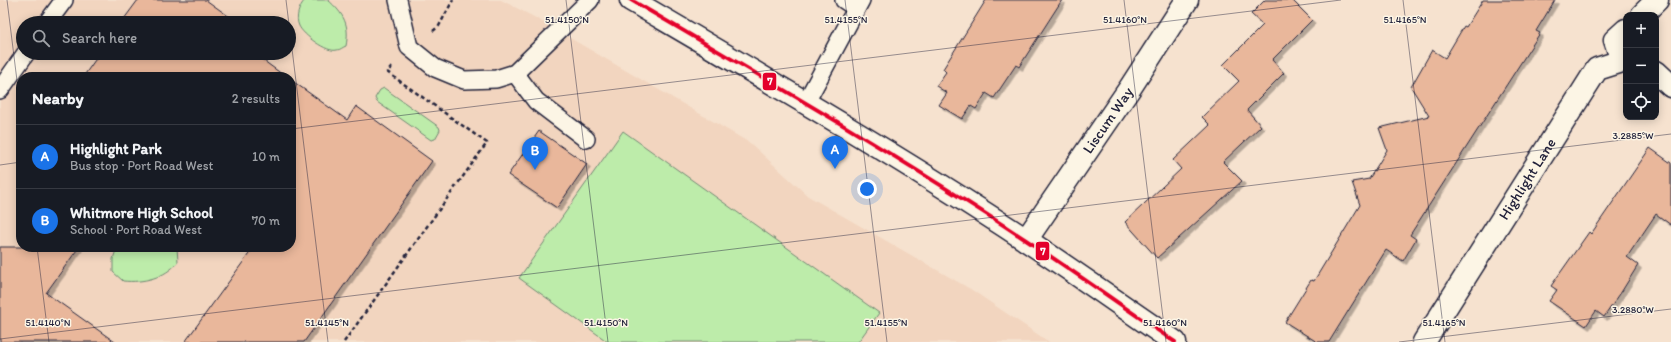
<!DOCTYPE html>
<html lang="en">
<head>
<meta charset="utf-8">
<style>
  :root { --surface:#171b24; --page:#242831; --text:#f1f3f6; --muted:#9ea1a6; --line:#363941; --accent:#1a73e8 }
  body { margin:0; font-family:Itim,sans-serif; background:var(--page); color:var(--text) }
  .controls { position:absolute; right:12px; top:12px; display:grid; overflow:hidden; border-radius:8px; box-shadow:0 2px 10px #0003 }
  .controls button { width:36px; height:36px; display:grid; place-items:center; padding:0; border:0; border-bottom:1px solid var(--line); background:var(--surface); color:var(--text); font:20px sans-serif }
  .you { position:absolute; left:867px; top:189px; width:14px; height:14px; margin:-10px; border:3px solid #fff; border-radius:50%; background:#1a73e8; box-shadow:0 0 0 6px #1a73e833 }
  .badge { display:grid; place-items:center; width:26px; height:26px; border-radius:50%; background:var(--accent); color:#fff; font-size:13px; font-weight:700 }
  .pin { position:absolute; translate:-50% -33px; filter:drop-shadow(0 1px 2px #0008) }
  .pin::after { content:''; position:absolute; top:21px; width:14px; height:12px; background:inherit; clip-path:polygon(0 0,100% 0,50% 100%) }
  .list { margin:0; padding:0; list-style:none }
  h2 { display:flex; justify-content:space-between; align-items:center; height:52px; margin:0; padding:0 16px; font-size:17px }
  h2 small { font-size:13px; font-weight:400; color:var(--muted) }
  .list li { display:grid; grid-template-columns:26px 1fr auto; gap:12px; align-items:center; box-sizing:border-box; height:64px; padding:0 16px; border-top:1px solid var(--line) }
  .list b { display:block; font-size:15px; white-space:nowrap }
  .list p { margin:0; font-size:13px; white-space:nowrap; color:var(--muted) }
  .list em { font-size:13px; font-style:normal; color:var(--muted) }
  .icon { flex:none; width:22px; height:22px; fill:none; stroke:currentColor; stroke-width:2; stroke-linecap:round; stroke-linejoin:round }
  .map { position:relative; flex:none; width:1671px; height:342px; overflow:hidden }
  .search { position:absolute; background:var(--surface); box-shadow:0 2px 10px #0003; left:16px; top:16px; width:280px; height:44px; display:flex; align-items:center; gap:10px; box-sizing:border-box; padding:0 14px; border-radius:22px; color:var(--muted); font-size:15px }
  .panel { position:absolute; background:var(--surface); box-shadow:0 2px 10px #0003; left:16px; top:72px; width:280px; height:180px; border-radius:16px }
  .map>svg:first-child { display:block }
  .built { fill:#f2d5bf; fill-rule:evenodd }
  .green { fill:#bdecaa; stroke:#708772 }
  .building { fill:#e9b79b; stroke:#22223b; filter:url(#shadow) }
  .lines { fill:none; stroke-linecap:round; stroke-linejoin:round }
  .lane-casing { stroke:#22223b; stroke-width:20 }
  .street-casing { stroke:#22223b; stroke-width:25 }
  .primary-casing { stroke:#22223b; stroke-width:25 }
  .path { stroke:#22223b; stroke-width:2.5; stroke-dasharray:4 3; stroke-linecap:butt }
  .lane { stroke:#fcf5e5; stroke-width:17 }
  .street { stroke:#fcf5e5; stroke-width:22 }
  .primary { stroke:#fcf5e5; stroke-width:22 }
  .bus-1-casing { stroke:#fcf5e5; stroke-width:7 }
  .bus-1 { stroke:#e4002b; stroke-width:4 }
  .ticks { fill:none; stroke:#22223b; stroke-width:1; stroke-opacity:0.45 }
  .labels { text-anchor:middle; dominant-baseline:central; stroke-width:3; stroke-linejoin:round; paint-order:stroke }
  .street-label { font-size:15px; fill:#22223b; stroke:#fcf5e5 }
  .ticks-label { font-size:10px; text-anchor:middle; fill:#22223b; stroke:#fcf5e5; stroke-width:3; stroke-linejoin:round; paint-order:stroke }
  .line-badge { stroke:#fcf5e5; stroke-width:1.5 }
  .badge-label { font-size:11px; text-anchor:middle; font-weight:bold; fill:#fff }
</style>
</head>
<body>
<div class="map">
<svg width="1671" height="342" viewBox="0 0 1671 342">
  <defs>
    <filter id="shadow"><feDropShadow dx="3.5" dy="3.5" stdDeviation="0" flood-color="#0004"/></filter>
  </defs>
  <rect width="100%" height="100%" fill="#f6e2cf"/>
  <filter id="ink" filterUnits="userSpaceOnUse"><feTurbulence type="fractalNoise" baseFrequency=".025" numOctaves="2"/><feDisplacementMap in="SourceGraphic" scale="8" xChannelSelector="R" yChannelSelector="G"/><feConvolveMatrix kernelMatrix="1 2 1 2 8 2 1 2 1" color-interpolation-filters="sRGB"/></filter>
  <g filter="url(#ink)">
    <!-- built -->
    <path class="built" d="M0,0H501L534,17L750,143L808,196L972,290L1049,342H0ZM23,23H289V53H23ZM21,77H291V247H21Z"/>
    <!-- green -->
    <path class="green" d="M305,0H328C344,14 350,25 346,46C343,47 340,50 337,50C327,53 303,35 299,26C295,18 299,6 305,0Z
      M384,88L439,127L440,130L435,139L431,140L377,102L375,98L380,90Z
      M623,131L879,313L858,342H608L519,278Z
      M117,247H177L178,262C165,278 143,283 123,281L113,272V259Z"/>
    <!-- building -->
    <path class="building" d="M138,0H206L238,23H121Z
      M986,0H1062L1019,67L1016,65L994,98L986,93L976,109L971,106L962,119L939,105L947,93L936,86L946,72L943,69Z
      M1265,0H1292L1312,20L1272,60L1284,73L1247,110L1261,126L1223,162L1242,181L1157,258L1125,222L1181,169L1173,160L1210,125L1202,117L1239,81L1223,65L1263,25L1251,14Z
      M1483,0H1555L1536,31L1540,33L1410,235L1416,239L1403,261L1386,250L1329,342H1317L1285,322L1311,280L1314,281L1360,205L1352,182L1369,179L1387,150L1379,128L1429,116L1411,87L1432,50L1445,58L1464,26L1466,27Z
      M100,53H253L286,77H83Z
      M291,80L347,120L356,106L432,161L304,342H185L254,247H291Z
      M539,131L587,164L557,208L508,175Z
      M1650,148L1671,163V225L1656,214L1627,257L1638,265L1622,291L1604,317L1596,311L1586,326L1549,301L1557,290L1551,286L1589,232L1591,234Z
      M0,247H79L46,293L115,342H0Z"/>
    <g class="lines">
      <!-- lane casing -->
      <g class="lane-casing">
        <path id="lane" d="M398,0L409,47L435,68L464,80L496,79L515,73
          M844,0L856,8
          M47,23L64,0
          M0,90L26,53
          M806,102L861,0
          M586,139L536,101L515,73L590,0"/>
      </g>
      <!-- street casing -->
      <g class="street-casing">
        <g id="street">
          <path d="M1642,15L1657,0"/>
          <path d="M1656,72L1671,86"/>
          <path id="s1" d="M1026,240L1130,88L1187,0"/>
          <path id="s2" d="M1424,342L1597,69L1622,61L1615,40L1626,30"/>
        </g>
      </g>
      <!-- primary casing -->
      <g class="primary-casing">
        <path id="primary" d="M631,0C764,78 897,155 1026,240C1076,273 1125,308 1175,342"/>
      </g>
      <!-- path -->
      <path class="path" d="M433,31L439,26L453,0
        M344,342L487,143L387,72L392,67"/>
      <!-- lane -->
      <use href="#lane" class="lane"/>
      <!-- street -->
      <use href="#street" class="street"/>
      <!-- primary -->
      <use href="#primary" class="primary"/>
      <!-- bus-1 casing -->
      <g class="bus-1-casing">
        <path id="bus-1" d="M631,0C764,78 897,155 1026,240C1076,273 1125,308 1175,342"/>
      </g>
      <!-- bus-1 -->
      <use href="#bus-1" class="bus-1"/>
    </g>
  </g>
  <!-- ticks -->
  <path class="ticks" d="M7,0L21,113M286,0L328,342M566,0L608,342M845,0L887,342M1124,0L1166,342M1403,0L1445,342M291,129L1341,0M0,165L21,162M37,247L49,342M0,339L1671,134M1399,342L1671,309"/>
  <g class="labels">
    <!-- street labels -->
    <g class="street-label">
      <text stroke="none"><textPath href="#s1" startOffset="145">Liscum Way</textPath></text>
      <text stroke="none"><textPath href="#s2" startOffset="193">Highlight Lane</textPath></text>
    </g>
  </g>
  <g class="ticks-label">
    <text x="567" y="23">51.4150°N</text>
    <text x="846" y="23">51.4155°N</text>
    <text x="1125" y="23">51.4160°N</text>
    <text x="1405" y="23">51.4165°N</text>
    <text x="1633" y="139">3.2885°W</text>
    <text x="1633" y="313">3.2880°W</text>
    <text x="48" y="326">51.4140°N</text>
    <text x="327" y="326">51.4145°N</text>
    <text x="606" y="326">51.4150°N</text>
    <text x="886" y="326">51.4155°N</text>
    <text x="1165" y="326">51.4160°N</text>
    <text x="1444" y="326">51.4165°N</text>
  </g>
  <g class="line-badge">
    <rect x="762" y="72" width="15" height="19" rx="4" fill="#e4002b"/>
    <rect x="1035" y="241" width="15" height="20" rx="4" fill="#e4002b"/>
  </g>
  <g class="badge-label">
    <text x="770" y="85">7</text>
    <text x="1043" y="255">7</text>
  </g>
</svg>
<div class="controls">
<button>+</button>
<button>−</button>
<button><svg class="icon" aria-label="locate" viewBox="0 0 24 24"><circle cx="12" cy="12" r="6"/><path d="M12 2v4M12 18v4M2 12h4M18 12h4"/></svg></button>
</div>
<div class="you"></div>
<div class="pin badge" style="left:835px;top:169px">A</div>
<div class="pin badge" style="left:535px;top:170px">B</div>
<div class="search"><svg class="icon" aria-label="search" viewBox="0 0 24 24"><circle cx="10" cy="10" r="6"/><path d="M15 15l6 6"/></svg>Search here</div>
<section class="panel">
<h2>Nearby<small>2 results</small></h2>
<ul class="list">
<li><span class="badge">A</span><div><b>Highlight Park</b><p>Bus stop · Port Road West</p></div><em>10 m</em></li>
<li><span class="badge">B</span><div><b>Whitmore High School</b><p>School · Port Road West</p></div><em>70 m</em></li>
</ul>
</section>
</div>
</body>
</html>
